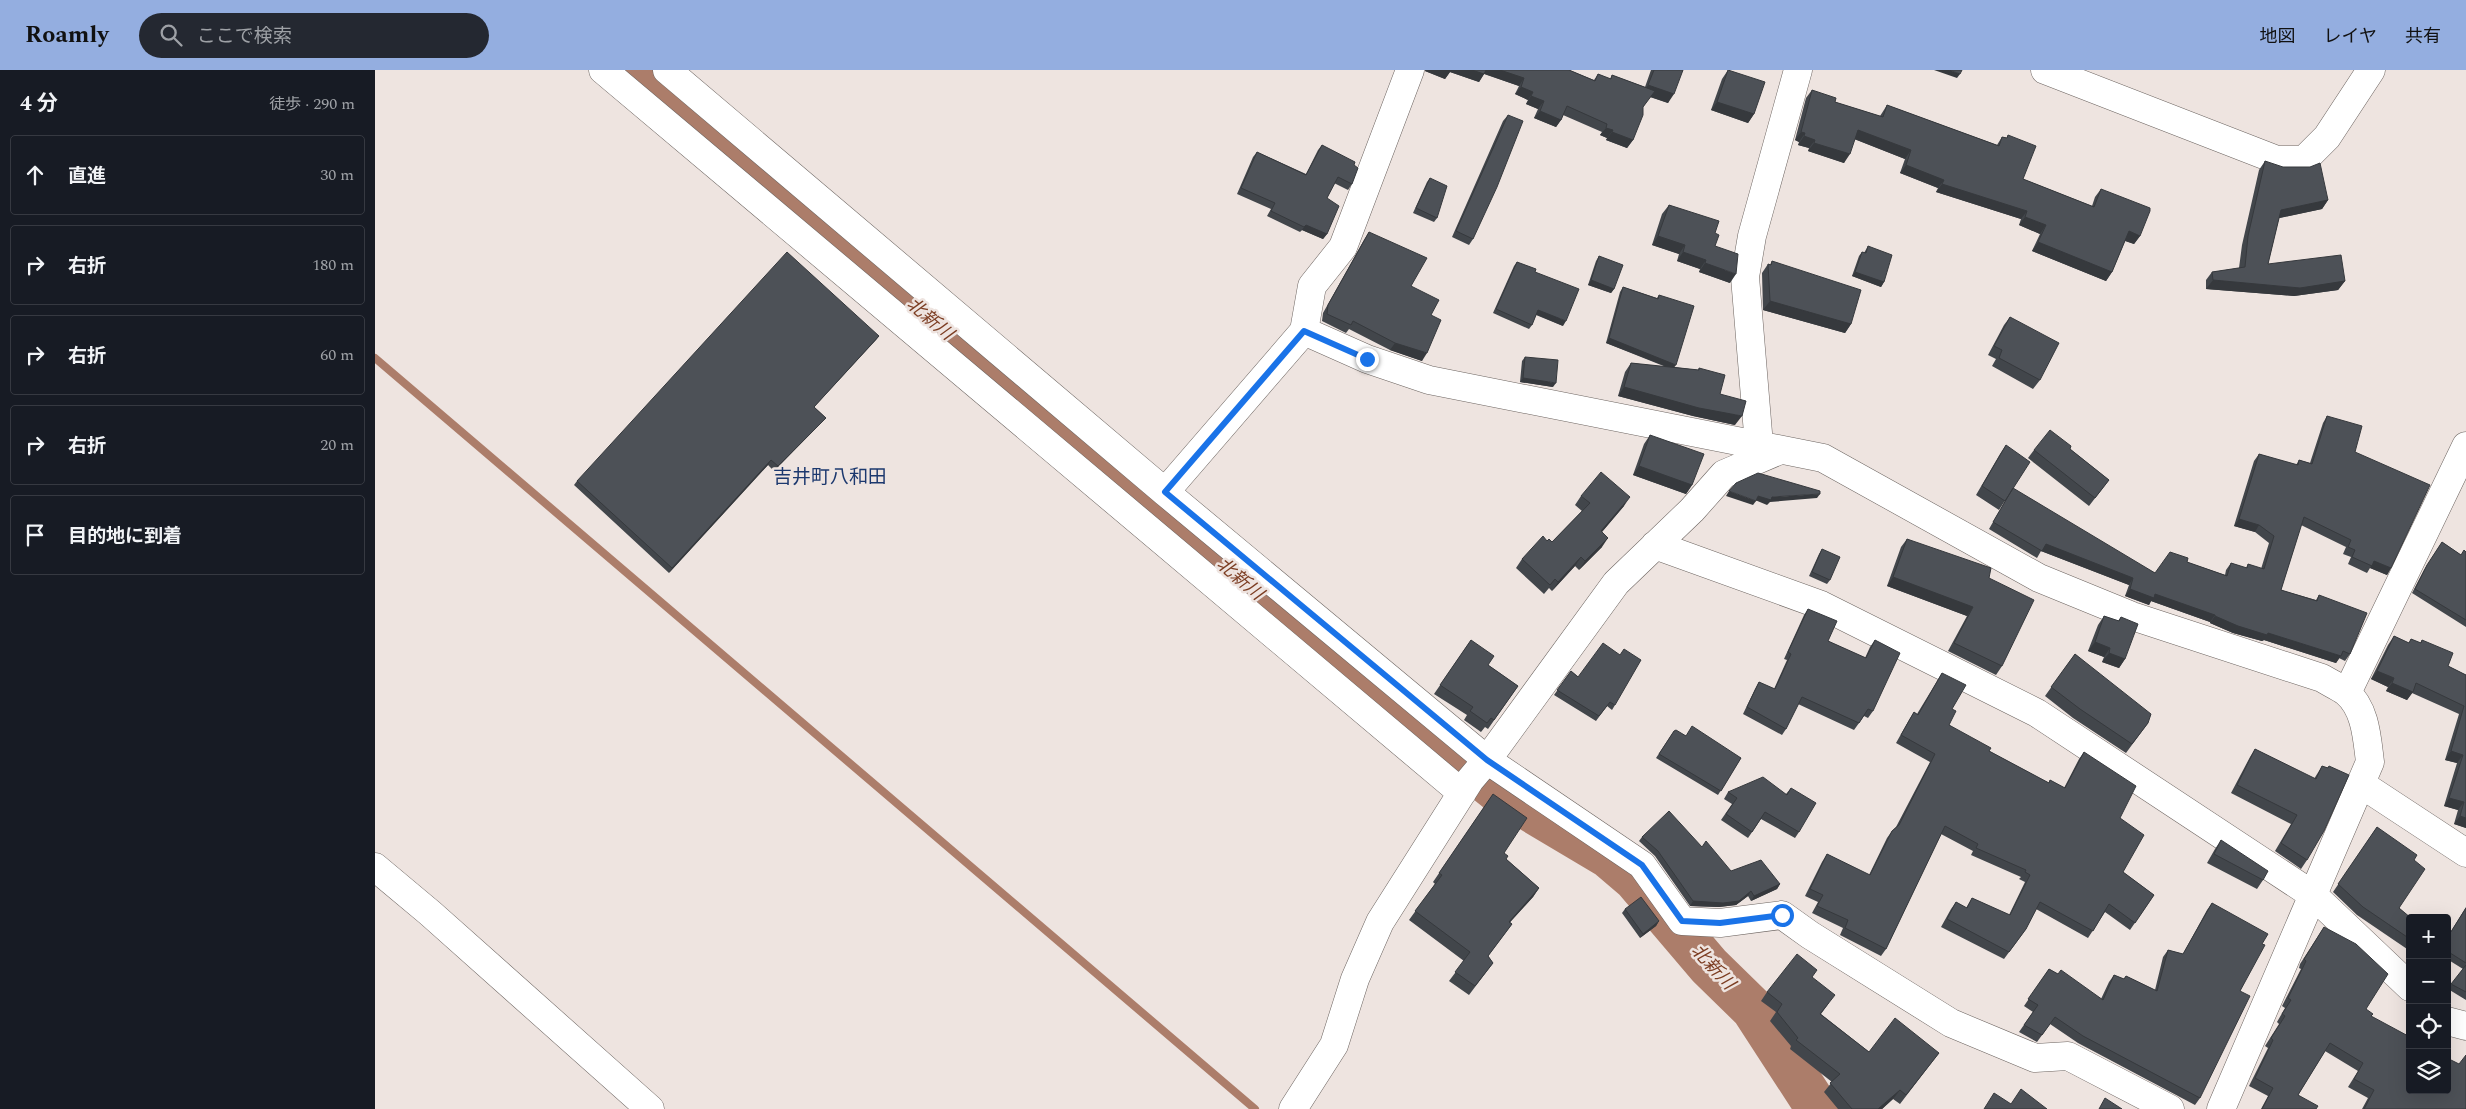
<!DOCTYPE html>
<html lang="ja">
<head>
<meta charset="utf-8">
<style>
  :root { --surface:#171b24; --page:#242831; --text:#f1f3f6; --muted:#9ea1a6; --line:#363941; --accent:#94aee0 }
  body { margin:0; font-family:Spectral,"Noto Sans JP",serif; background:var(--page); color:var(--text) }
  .controls { position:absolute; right:15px; bottom:15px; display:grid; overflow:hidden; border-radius:5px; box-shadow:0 5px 20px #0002 }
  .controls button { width:45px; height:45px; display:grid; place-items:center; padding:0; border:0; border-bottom:1px solid var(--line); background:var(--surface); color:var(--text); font:25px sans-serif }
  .stop { position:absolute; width:15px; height:15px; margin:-11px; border:4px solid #1a73e8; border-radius:50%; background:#fff }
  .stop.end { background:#1a73e8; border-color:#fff; box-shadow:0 1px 5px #0008 }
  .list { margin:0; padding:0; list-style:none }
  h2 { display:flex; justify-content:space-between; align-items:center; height:65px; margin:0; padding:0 20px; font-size:21px }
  h2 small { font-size:16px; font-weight:400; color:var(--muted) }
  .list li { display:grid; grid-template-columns:32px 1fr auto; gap:15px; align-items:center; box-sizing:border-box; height:80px; margin:0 10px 10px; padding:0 10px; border:1px solid var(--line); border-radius:5px }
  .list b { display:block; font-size:19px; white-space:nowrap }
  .list em { font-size:16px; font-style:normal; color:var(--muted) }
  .icon { flex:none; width:28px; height:28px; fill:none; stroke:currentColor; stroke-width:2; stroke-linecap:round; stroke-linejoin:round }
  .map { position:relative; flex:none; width:2091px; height:1039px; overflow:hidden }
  header { display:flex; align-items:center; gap:30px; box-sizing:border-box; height:70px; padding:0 25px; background:var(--accent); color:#111 }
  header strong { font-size:24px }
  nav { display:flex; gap:28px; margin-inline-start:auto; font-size:18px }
  .search { width:350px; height:45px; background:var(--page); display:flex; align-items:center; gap:12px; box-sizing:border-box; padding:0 18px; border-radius:28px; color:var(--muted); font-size:19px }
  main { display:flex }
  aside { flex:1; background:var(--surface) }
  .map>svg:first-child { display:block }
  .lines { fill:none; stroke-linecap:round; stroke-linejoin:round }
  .stream { stroke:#ac7d6a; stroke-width:8 }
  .river { stroke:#ac7d6a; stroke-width:44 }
  .minor-casing { stroke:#6c6460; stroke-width:29 }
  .minor { stroke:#fff; stroke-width:28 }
  .wall { fill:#42464b }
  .shaded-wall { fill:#36393d }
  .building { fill:#4d5157; stroke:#36393d }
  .route { stroke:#1a73e8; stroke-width:6 }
  .labels { text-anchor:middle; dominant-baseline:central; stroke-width:5; stroke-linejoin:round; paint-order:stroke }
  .water-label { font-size:18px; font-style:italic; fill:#7c3d22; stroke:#eee4e0 }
  .quarter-label { font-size:19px; fill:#1c386e; stroke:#eee4e0 }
</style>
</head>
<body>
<header>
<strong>Roamly</strong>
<div class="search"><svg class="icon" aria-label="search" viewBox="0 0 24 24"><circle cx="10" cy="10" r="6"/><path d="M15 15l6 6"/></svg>ここで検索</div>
<nav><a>地図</a><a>レイヤ</a><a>共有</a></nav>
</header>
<main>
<aside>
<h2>4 分<small>徒歩 · 290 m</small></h2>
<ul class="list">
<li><svg class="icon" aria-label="ahead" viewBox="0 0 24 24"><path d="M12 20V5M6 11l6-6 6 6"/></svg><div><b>直進</b></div><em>30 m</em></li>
<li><svg class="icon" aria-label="right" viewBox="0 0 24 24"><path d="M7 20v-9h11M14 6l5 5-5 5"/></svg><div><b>右折</b></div><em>180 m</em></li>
<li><svg class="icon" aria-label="right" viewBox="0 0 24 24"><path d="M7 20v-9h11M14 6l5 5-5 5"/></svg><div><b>右折</b></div><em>60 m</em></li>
<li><svg class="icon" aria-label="right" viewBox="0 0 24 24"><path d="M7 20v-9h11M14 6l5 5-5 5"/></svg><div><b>右折</b></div><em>20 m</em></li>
<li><svg class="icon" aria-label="arrive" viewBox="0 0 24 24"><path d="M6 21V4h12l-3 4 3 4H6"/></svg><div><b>目的地に到着</b></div></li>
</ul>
</aside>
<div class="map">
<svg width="2091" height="1039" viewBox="0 0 2091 1039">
  <rect width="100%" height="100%" fill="#eee4e0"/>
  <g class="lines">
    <!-- stream -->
    <path class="stream" d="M0,288L880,1039"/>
    <!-- river -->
    <path class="river" d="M258,0L1004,625L1122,720L1233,786L1260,809L1334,896L1378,939L1443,1039"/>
    <!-- minor casing -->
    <g class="minor-casing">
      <path id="minor" d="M228,0L1087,723
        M292,0L790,422L1112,690L1267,795L1307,851L1345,853L1407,845L1435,865L1576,953L1660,988L1693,986L1795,1039
        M1670,0L1902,90H1929L1952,67L1996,0
        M929,261L992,289L1054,310L1448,388L1664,508L1757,546L1947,608C1955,613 1964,617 1971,622C1991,639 1992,669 1995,692L1846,1039
        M1384,375L1370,207L1377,166L1423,0
        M790,422L929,261L937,216L968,177L1035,0
        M1280,475L1446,535L1662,643L1938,825L2035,917
        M1972,623L2091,376
        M1986,714L2091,783
        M0,797L55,843L275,1039
        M2072,951L2091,956
        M918,1039L959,975L980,909L1005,852L1095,710L1112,690L1241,513L1317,440L1349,404L1403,381"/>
    </g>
    <!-- minor -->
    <use href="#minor" class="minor"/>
  </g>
  <!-- wall -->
  <path class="wall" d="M1050,0H1194L1219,10L1223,4L1235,9L1237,5L1270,17L1276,0H1308L1293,33L1275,27L1268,37L1258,70L1252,78L1231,70L1232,68L1225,65L1227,62L1188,45L1186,50L1181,57L1159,48L1163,39L1151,34L1153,30L1140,24L1144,16L1109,4L1104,12L1075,2L1070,9L1050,1Z
    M1353,0L1379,44L1373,53L1336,40L1347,9Z
    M1437,20L1460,32L1505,46L1507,43L1512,35L1622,75L1627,67L1632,68L1633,65L1648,109L1717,136L1720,127L1726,119L1765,166L1759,174L1750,171L1737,202L1731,211L1657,181L1665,164L1644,155L1646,149L1561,122L1563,118L1525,103L1530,89L1479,69L1469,93L1433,81L1434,78L1423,75L1424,72L1420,70L1431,28Z
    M1133,45L1098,169L1094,175L1077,167L1128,51Z
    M947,75L979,95L977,114L973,120L959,113L952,128V164L948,169L927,160L925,162L892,146L896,139L862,124L878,87L882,82L931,104L943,80Z
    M1890,91L1953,130L1947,139L1904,148L1893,194L1970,211L1963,220L1919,226L1831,219V210L1837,202L1864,198L1867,175L1884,100Z
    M1055,108L1062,148L1059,152L1038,143L1052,112Z
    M1294,135L1340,163V176L1355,213L1324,202L1325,199L1302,191L1304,184L1277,175L1287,144Z
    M994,162L1036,216L1056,245L1047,291L1015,280L974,259L971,263L947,251L948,243L989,170Z
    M1493,176L1509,212L1506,217L1477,206L1484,186L1487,182L1489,183Z
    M1224,186L1239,219L1236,223L1213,215L1221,191Z
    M1397,191L1476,254L1470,263L1388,240L1387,203L1393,194L1395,195Z
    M1142,192L1160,202L1188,256L1161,245L1157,255L1154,259L1118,243L1139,196Z
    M1248,217L1282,228L1284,225L1299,297L1323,300L1324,298L1345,324L1360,355L1318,346L1243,326L1250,302L1256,293L1291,297L1231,273L1245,222Z
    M1635,247L1665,310L1658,319L1617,296L1621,289L1613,285L1629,255Z
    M504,266L501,270L439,337L451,348L447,352L399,401L393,395L294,503L199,415L202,411Z
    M1150,287L1178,317L1145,312L1147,291Z
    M1952,346L1980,382L2016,498L2012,505L1995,498L1992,503L1973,494L1976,487L1968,484L1971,477L1926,455L1906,520L1941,530L1944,525L1975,584L1970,591L1964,588L1961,593L1889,570L1887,571L1858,563L1835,553V552L1776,531L1774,535L1750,526L1754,515L1666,481L1662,488L1614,459L1633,426L1624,440L1601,425L1625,384L1631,375L1634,424L1780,503L1812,492L1850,505L1851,500L1856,493L1871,498L1873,494L1886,499L1894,473L1880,462L1859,456L1879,391L1884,384L1921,395L1924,390L1935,393L1948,353Z
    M1275,365L1317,415L1311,424L1258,405L1269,374Z
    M1695,379L1734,410L1714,436L1653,388L1659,380Z
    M1206,426L1249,436L1227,462V477L1204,500L1200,496L1177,521L1174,518L1169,524L1141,498L1147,489L1172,471L1177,472L1207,441L1200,435Z
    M1532,469L1614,508L1627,596L1621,605L1573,581L1592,546L1512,516L1526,477Z
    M2067,472L2086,485L2091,482V557L2037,523L2049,500Z
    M1447,479L1455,510L1452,514L1434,506L1444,484Z
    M1433,539L1453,571L1490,588L1495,577L1500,570L1498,641L1493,648L1489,646L1479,660L1423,634L1411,659L1407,665L1368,644L1380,619L1384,612L1399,619L1412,590L1409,589L1429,545Z
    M1729,546L1743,551L1746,547L1750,589L1744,598L1727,592L1729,587L1713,581L1723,555Z
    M2019,566L2034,573L2036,569L2045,573L2047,570L2073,596L2091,605V758L2079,754L2083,740L2069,736L2082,693L2070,690L2084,644L2037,623L2032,630L2011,621L2013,617L1996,609L2013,575Z
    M1096,570L1113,595L1143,616L1113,659L1110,657L1106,662L1089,650L1092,645L1059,624Z
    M1700,584L1773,653L1751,683L1698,648L1670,626Z
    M1196,601L1240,635L1237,640L1232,636L1221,651L1179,625Z
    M1567,603L1577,639L1574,655L1614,681L1674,713L1675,710L1689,718L1704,689L1709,682L1745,748L1748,802L1779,825L1755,860L1730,842L1713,868L1661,839L1651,859L1629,889L1566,857L1576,839L1581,832L1591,838L1597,828L1634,845L1650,812L1644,809L1646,807L1596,785L1598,781L1566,764L1511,879L1506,886L1465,865L1468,858L1437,843L1443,832L1430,826L1447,792L1452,784L1494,805L1512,768L1517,761L1521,757L1555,692L1521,673L1534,650L1539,642L1542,644Z
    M1299,661L1366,688L1343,725L1281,688Z
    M1880,679L1939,709L1947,696L1952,698L1954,696L1932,790L1926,799L1900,781L1916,754L1856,723L1875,687Z
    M1416,718L1424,762L1420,768L1386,749L1373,768L1346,750L1357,734L1349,729L1353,722L1411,724Z
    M1118,724L1129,783L1131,789L1164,818L1158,827L1135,852L1137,854L1113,886L1118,893L1094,925L1074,911L1089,891L1034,850L1060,814L1058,812Z
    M2002,757L2039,790L2024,838L2035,848V881L1982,845L1958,822Z
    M1267,767L1327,777L1356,801L1405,814L1402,819L1376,831L1373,826L1361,835L1344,837L1315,836L1280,786L1264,771Z
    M1846,770L1888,810L1882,819L1832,793L1840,779Z
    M1837,833L1887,874L1865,921L1825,1028L1820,1035L1703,973L1675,954L1662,972L1644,962L1658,942L1649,936L1674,899L1726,929L1734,912L1739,905L1749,909L1751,906L1780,920L1788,887L1793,880L1808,884L1832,840Z
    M2091,837V930L2073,919L2088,899L2072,889V868Z
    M1250,839L1284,851L1281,856L1265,868L1247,843Z
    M1949,857L1991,939L1996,946L2091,1039H1987L1993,1028L1973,1017L1983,1001L1950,981L1923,1025L1941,1039H1886L1893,1026L1874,1016L1893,978L1890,976L1904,954L1902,952L1910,938L1907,936L1926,899L1924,898L1925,894Z
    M1437,907L1454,933L1446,944L1494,982L1564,983L1525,1034L1518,1029L1507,1039H1463L1449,1022L1457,1012L1415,979L1416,976L1395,951L1401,942L1386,931L1392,922Z"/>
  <!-- shaded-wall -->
  <path class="shaded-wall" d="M1051,0H1097L1109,4L1104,12L1075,2L1070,9L1050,1Z
    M1109,0H1125L1149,8L1144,16L1107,3Z
    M1559,0H1574L1585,4L1582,8Z
    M1273,15L1299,24L1293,33L1267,24Z
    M1146,17L1158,22L1153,30L1140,24Z
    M1156,26L1169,31L1163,39L1151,34Z
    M1342,32L1379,44L1373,53L1336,40Z
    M1165,41L1186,50L1181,57L1159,48Z
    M1231,58L1238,60L1232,68L1225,65Z
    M1483,60L1536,80L1530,89L1477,68Z
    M1237,62L1258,70L1252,78L1231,70Z
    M1426,62L1430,63L1424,72L1420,70Z
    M1429,66L1440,70L1434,78L1423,75Z
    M1439,73L1475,84L1469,93L1433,81Z
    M1531,95L1569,110L1563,118L1525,103Z
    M1567,114L1652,141L1646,149L1561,122Z
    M1953,130L1947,139L1900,149L1906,140Z
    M1650,147L1671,155L1665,164L1644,155Z
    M931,155L952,164L948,169L927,160L925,162Z
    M1754,161L1765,166L1759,174L1748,170Z
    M1283,166L1310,175L1304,184L1277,175Z
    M1663,172L1737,202L1731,211L1657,181Z
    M1308,182L1331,190L1325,199L1302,191Z
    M1330,193L1361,204L1355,213L1324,202Z
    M1480,202L1509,212L1506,217L1477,206Z
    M1216,210L1239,219L1236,223L1213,215Z
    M1838,210L1970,211L1963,220L1919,226L1831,219Z
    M1395,231L1476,254L1470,263L1388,240Z
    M1163,240L1191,251L1188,256L1160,244Z
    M1234,268L1301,295L1298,299L1231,273Z
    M1020,273L1052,283L1047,291L1015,280Z
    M1148,308L1181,313L1178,317L1145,312Z
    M1249,317L1367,346L1360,355L1318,346L1243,326Z
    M451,348L447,352L399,401L403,396Z
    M396,390L393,395L294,503L297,498Z
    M1264,396L1317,415L1311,424L1258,405Z
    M1354,421L1381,431L1378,435L1351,426Z
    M1445,424L1442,428L1395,432L1392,435L1380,430L1383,426L1397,427Z
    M1255,427L1249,436L1220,470L1226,461Z
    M1864,449L1884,455L1880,462L1859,456Z
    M1233,468L1227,477L1204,500L1210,491Z
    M1671,474L1758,508L1754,515L1666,481Z
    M1206,487L1200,496L1177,521L1183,512Z
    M1999,491L2016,498L2012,505L1995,498Z
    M1518,507L1598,537L1592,546L1512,516Z
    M1755,519L1780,524L1840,545L1835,552L1776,531L1774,535L1750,526Z
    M1840,546L1893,563L1966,586L1961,593L1889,570L1887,571L1858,563L1835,553Z
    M1720,572L1735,578L1729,587L1713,581Z
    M1734,583L1750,589L1744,598L1727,592Z
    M2002,601L2019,608L2013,617L1996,609Z
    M2017,613L2038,622L2032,630L2011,621Z
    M2076,681L2088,685L2082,693L2070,690Z
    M2074,728L2089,732L2083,740L2069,736Z
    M2085,746L2091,748V758L2079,754Z
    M1405,814L1402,819L1376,831L1379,826Z
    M1164,818L1158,827L1128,860L1134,852Z
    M1376,821L1373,826L1361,835L1344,837L1315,836L1318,831Z
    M1284,851L1281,856L1265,868L1268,864Z
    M1525,1020L1518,1029L1507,1039H1503Z"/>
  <!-- building -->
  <path class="building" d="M1097,0H1111L1109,4Z
    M1125,0H1194L1220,11L1223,4L1236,9L1237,5L1280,21L1268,37V45L1258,70L1237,62L1238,60L1231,58L1232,54L1192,36L1186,50L1165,41L1169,31L1156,26L1158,22L1146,17L1149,8Z
    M1279,0H1308L1299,24L1273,15Z
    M1353,0L1390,12L1379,44L1342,32Z
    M1574,0H1587L1585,4Z
    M1437,20L1461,28L1460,32L1508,47L1512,35L1624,76L1627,67L1632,68L1633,65L1661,76L1648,109L1719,137L1726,119L1775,138V141L1765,166L1754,161L1737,202L1663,172L1671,155L1650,147L1652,141L1567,114L1569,110L1531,95L1536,80L1483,60L1475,84L1439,73L1440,70L1429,66L1430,63L1426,62Z
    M1133,45L1148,51L1122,117L1098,169L1081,161Z
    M947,75L980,92L979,95L983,98L977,114L963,107L952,128L964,136L952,164L931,155L929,157L896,141L900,133L866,118L882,82L931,105Z
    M1890,91L1908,97H1935L1945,93L1953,130L1906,140L1893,194L1966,185L1970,211L1925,218L1838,210L1837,202L1870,197L1873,166Z
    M1055,108L1072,116L1062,148L1041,138Z
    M1294,135L1344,151L1340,163L1344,165L1340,176L1363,184L1361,204L1330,193L1331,190L1308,182L1310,175L1283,166Z
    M994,162L1052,188L1036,216L1064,230L1056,245L1066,250L1052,283L1020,273L978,251L976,255L952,244L953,235Z
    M1493,176L1517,185L1509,212L1480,202L1487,182L1491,183Z
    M412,182L504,266L439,337L451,348L403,396L396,390L297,498L202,411Z
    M1224,186L1248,195L1239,219L1216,210Z
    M1397,191L1486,220L1476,254L1395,231L1393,194L1396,195Z
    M1142,192L1161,199L1160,202L1204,219L1191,251L1163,240L1157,255L1121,239Z
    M1248,217L1283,229L1284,225L1319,236L1301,295L1234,268Z
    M1635,247L1684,273L1665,310L1624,288L1627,280L1619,276Z
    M1150,287L1183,290L1181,313L1148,308Z
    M1256,293L1324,300V298L1350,305L1345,324L1371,331L1367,346L1324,338L1249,317Z
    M1952,346L1987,356L1980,382L2055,415L2016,498L1999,491L1997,496L1977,487L1980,480L1973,477L1976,470L1929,447L1906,520L1942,531L1944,525L1992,543L1975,584L1968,581L1966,586L1893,563L1892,565L1863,556L1840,546V545L1780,524L1779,528L1755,519L1758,508L1671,474L1667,481L1618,452L1638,418L1780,503L1795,482L1813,488L1812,492L1852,506L1856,493L1872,498L1873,494L1889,499L1899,466L1884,455L1864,449L1884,384L1923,395L1924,390L1937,394Z
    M1675,360L1696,376L1695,379L1734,410L1720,428L1659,380Z
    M1275,365L1329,384L1317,415L1264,396Z
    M1631,375L1655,392L1630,431L1607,416Z
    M1226,402L1255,427L1226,461L1233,468L1210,491L1206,487L1183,512L1180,509L1175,515L1147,489L1168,466L1172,471L1174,469L1177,472L1215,433L1206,426Z
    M1383,403L1445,421V424L1397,427L1396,430L1383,426L1381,431L1354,421L1361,413Z
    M1532,469L1616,498L1614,508L1659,530L1627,596L1579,573L1598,537L1518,507Z
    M2067,472L2086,485L2089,480L2091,482V550L2040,519L2052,495Z
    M1447,479L1465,487L1455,510L1437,502Z
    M1433,539L1462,551L1453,571L1491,588L1500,570L1525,583L1498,641L1493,639L1484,653L1427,627L1411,659L1372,637L1384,612L1400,619L1416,584L1413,582Z
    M1729,546L1744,551L1746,547L1763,554L1750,589L1734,583L1735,578L1720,572Z
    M2019,566L2034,573L2036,569L2046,573L2047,570L2078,583L2073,596L2091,605V748L2085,746L2089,732L2074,728L2088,685L2076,681L2089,636L2041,613L2038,622L2017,613L2019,608L2002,601Z
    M1096,570L1119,586L1113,595L1143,616L1119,650L1116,648L1112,653L1095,641L1098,637L1065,615Z
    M1228,573L1245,585L1249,579L1266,590L1240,635L1235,632L1224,646L1182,620L1196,601L1203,607Z
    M1700,584L1776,644L1773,653L1757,674L1705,639L1676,617Z
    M1567,603L1591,615L1577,639L1581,641L1574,655L1616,678L1614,681L1674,713L1675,710L1690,718L1709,682L1761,716L1745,748L1769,765L1748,802L1779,825L1760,853L1734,834L1718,861L1665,832L1651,859L1634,882L1572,849L1581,832L1592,838L1597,828L1635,845L1655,805L1650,802L1651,800L1601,778L1603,774L1570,756L1511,879L1470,858L1473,850L1442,836L1448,825L1435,819L1452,784L1495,805L1517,761L1524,755L1560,684L1526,665L1539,642L1543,645Z
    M1317,656L1366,688L1346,721L1284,684L1299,661L1301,660L1311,666Z
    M1880,679L1941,709L1947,696L1953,698L1954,696L1974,705L1949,761L1932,790L1906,773L1922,745L1862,715Z
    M1388,707L1412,725L1416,718L1441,733L1424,762L1390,742L1377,762L1351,744L1362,728L1353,722Z
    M1118,724L1152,748L1129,783L1133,786L1131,789L1164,818L1134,852L1137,854L1113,886L1118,893L1100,916L1080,902L1095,882L1040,841L1067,805L1064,803Z
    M1294,741L1327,777L1331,771L1356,801L1386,790L1405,814L1379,826L1376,821L1364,831L1348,833L1318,831L1283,781L1267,767Z
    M2002,757L2042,785L2039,790L2050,799L2024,838L2036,848H2035V869L1988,837L1963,814Z
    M1846,770L1893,801L1888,810L1839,784Z
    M1266,827L1284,851L1268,864L1250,839Z
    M1837,833L1893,864L1887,874L1890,875L1865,921L1875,926L1825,1028L1708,966L1680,947L1667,965L1649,955L1663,935L1653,929L1674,899L1683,904L1686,900L1728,930L1739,905L1749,909L1751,906L1782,921L1793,880L1808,884Z
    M2091,838V893L2072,881V868Z
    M1949,857L1981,874L2013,904L1991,939L1998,944L1996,946L2035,967V1020H2072V988L2084,994L2091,985V1039H1989L1999,1020L1979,1009L1988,993L1955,973L1923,1025L1943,1036L1941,1039H1887L1898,1018L1880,1008L1898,970L1896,968L1910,946L1907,944L1916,930L1913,928L1931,891L1929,889L1931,886Z
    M1422,884L1442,900L1437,907L1460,925L1445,944L1494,982L1520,948L1564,983L1531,1025L1525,1020L1503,1039H1477L1455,1013L1465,1004L1421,970L1423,968L1402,942L1407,934L1392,922Z
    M2091,895V922L2076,914Z
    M1646,1019L1672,1039H1609L1619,1023L1636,1034Z
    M1730,1028L1747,1039H1724Z"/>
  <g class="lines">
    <!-- route -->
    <path class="route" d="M992,289L929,261L790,422L1112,690L1267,795L1307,851L1345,853L1407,845"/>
  </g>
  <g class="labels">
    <!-- water labels -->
    <g class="water-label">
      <text transform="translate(555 249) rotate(40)">北新川</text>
      <text transform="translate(865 509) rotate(40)">北新川</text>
      <text transform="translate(1338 897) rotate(47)">北新川</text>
    </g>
    <!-- quarter labels -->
    <g class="quarter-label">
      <text x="455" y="407">吉井町八和田</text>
    </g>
  </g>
</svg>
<div class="controls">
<button>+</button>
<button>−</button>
<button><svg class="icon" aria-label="locate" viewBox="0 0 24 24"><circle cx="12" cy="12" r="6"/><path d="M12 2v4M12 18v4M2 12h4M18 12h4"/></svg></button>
<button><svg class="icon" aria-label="layers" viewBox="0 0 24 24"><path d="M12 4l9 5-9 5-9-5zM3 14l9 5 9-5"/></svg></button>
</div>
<div class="stop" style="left:1407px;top:845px"></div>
<div class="stop end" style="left:992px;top:289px"></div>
</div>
</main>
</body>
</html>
